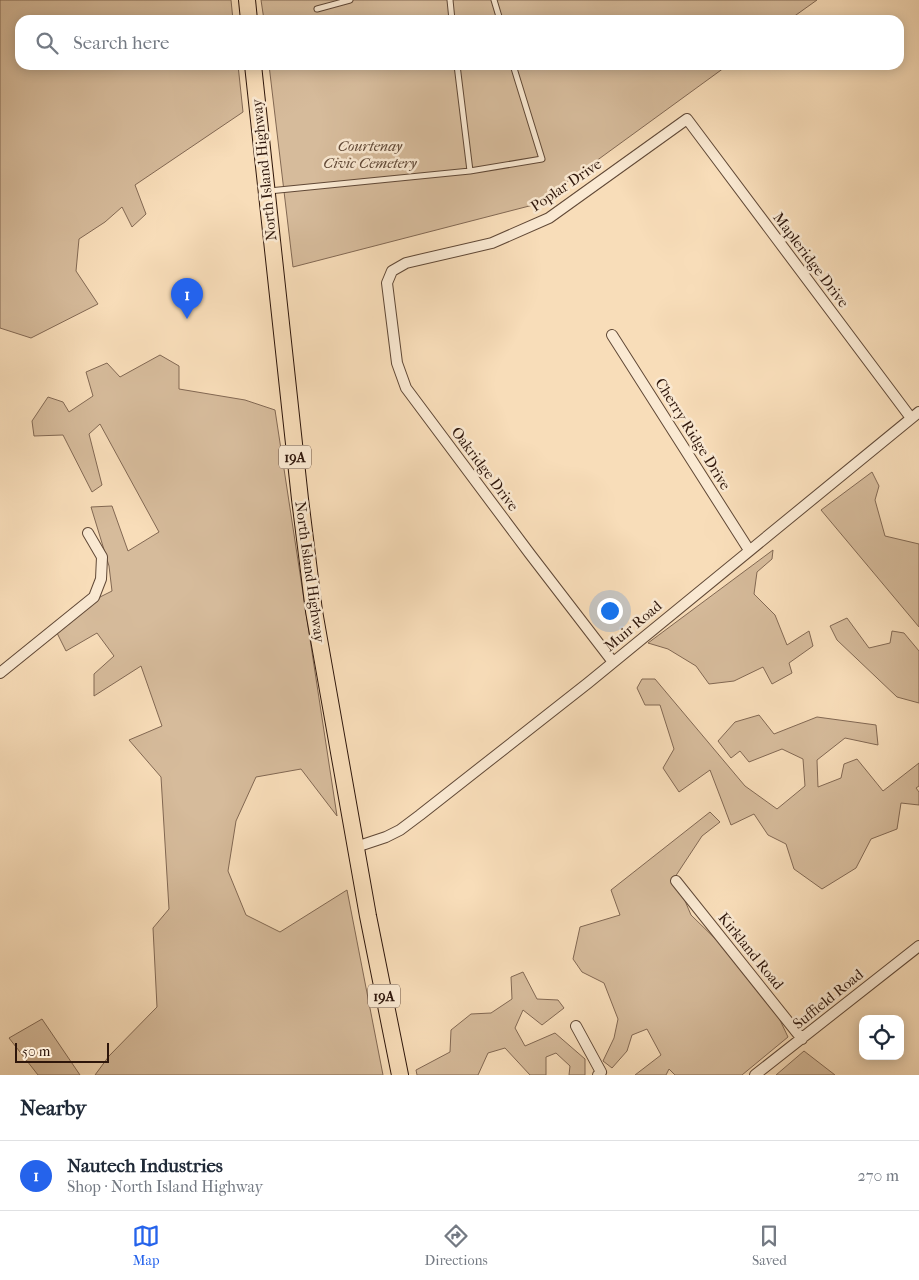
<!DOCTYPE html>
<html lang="en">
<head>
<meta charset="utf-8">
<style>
  :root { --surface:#fff; --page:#f2f2f3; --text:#1f2937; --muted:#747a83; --line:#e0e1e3; --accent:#2563eb }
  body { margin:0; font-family:"IM FELL French Canon",serif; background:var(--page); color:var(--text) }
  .controls { position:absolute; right:15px; bottom:15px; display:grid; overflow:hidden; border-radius:10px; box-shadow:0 2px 12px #0003 }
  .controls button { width:45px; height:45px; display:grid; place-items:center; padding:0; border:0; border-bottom:1px solid var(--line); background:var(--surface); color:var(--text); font:25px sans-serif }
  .scale { position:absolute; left:15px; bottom:12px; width:94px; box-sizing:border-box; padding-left:5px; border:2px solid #2e160b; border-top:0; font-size:14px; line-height:18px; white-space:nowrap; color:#2e160b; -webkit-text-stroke:4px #fae9d2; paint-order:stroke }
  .you { position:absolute; left:609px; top:610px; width:18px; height:18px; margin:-12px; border:4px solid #fff; border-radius:50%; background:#1a73e8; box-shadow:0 0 0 8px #1a73e833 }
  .badge { display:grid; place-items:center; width:32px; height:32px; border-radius:50%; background:var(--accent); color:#fff; font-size:16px; font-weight:700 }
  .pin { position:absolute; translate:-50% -41px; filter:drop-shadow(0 1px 2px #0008) }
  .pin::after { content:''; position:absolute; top:26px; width:18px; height:15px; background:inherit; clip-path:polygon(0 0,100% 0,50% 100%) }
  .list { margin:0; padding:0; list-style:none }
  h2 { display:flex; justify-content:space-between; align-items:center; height:65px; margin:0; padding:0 20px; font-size:21px }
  h2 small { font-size:16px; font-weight:400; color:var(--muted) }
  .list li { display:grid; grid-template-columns:32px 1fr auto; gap:15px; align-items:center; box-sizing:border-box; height:70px; padding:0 20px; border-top:1px solid var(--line) }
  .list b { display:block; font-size:19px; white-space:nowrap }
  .list p { margin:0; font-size:16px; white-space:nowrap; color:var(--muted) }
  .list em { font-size:16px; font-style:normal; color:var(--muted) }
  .icon { flex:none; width:28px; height:28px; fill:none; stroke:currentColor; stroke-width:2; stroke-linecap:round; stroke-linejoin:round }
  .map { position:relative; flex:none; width:919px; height:1075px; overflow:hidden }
  .search { position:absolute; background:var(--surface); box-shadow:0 2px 12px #0003; left:15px; right:15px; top:15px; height:55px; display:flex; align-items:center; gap:12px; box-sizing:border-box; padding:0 18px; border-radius:15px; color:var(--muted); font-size:19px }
  .sheet { height:135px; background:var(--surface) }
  nav { display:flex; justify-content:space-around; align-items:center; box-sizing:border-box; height:70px; border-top:1px solid var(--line); background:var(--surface); font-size:14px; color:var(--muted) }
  nav a { display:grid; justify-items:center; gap:2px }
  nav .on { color:var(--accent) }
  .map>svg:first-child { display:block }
  .green { fill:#d6bb9b; stroke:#826853 }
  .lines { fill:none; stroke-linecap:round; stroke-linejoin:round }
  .service-casing { stroke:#604836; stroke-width:7 }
  .minor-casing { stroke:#604836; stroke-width:12 }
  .primary-casing { stroke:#2e160b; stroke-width:18 }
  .service { stroke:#fae9d2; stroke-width:5 }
  .minor { stroke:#fae9d2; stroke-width:10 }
  .primary { stroke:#f8ddb9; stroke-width:16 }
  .labels { text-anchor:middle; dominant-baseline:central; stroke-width:5; stroke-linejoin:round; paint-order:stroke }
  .shield { fill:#fae9d2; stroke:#6b5547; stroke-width:1 }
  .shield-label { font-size:14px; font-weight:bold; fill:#2e160b }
  .park-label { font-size:15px; font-style:italic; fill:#604836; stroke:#fae9d2 }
  .street-label { font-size:15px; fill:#2e160b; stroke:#fae9d2 }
</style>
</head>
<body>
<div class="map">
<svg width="919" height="1075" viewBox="0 0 919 1075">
  <rect width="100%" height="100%" fill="#f8ddb9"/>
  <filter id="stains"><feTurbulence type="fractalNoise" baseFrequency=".004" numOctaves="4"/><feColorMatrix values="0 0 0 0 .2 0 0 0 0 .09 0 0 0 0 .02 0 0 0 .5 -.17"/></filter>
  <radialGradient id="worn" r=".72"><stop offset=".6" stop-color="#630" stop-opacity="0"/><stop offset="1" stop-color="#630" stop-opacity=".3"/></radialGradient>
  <!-- green -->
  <path class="green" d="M0,0H231L233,20H20V65H238L243,112L135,185L146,214L132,227L122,207L105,222L79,239L76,271L98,304L31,338L0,328Z
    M261,0H817L789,20H264Z
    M269,65H728L537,204L293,267Z
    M160,355L179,366V389L245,400L275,410L337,816L301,769L256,777L236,821L228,871L246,915L280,932L347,890L383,1075H95L109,1056L157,1007L153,928L169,909L161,777L129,740L162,726L141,666L94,696V674L114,656L97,633L66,651L57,633L90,602L112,591L109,566L91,507L112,506L128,551L159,532L100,424L89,434L102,485L92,492L63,435L34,436L32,421L48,397L63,402L69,412L93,396L86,372L107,363L120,377Z
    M872,472L879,486L875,500L885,536L919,544V627L821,510Z
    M773,550L772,559L757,572L754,594L775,615L787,645L809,631L813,646L789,663L792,673L772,684L763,667L734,681L709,684L696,666L668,649L648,643Z
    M847,618L869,648L890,643L892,631L904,633L919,651V703L897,697L837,640L830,626Z
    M642,679H655L745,786L777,809L805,786L803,759L782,749L749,762L740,751L731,758L718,741L735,722L759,715L774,734L817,717L876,725L878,745L845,738L817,760L818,787L841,778L844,764L857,759L883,791L919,763V786L916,788L919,792V805L901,803L897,829L871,839L856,868L822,889L794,869L786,844L768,835L754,814L731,825L710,770L679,792L663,768L674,749L660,705H645L637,688Z
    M710,812L720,822L702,836L675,877L691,915L735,958L771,1001L788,1037L742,1075H675L669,1069L666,1075H635L661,1055L647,1029L632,1035L627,1051L612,1068L603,1061L614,1038L618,1019L604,983L582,972L573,959L580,927L620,915L611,890Z
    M523,972L537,999L558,1000L564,1008L542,1025L523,1010L515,1028L525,1046L555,1033L585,1059V1075H569L570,1066L556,1053L546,1057V1075H530L505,1048L488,1053L478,1075H417L416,1070L450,1052L451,1030L471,1014L491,1013L512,999L511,977Z
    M42,1019L80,1075H38L9,1038Z
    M804,1051L835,1075H776Z"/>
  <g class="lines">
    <!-- service casing -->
    <g class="service-casing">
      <path id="service" d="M450,0L452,20
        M494,0L500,20
        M317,9L350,0
        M457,65L470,171
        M269,191L470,171L542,159L513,65"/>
    </g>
    <!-- minor casing -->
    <g class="minor-casing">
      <path id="minor" d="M612,335L749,550
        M613,662L530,554L406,388L397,363L387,283L392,271L406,263L492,243L549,218L687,119L911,418
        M0,673L94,597L101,579L102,557L88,533
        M356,847L386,837L400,830L420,815L588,683L919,412
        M676,881L802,1039
        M576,1026L601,1072L598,1075
        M755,1075L919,946"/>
    </g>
    <!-- primary casing -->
    <g class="primary-casing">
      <path id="primary" d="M247,0L249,20
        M253,65L300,499L314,611L368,916L400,1075"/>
    </g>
    <!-- service -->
    <use href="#service" class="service"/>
    <!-- minor -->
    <use href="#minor" class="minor"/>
    <!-- primary -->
    <use href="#primary" class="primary"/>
  </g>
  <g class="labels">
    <!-- shield labels -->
    <g class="shield">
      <rect x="279" y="445.5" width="32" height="23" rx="4"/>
      <rect x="368" y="984.5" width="32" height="23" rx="4"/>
    </g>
    <g class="shield-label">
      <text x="295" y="457">19A</text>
      <text x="384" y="996">19A</text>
    </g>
    <!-- park labels -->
    <g class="park-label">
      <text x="370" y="146">Courtenay<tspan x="370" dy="17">Civic Cemetery</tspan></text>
    </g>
    <!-- street labels -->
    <g class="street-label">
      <text transform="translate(264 170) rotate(-96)">North Island Highway</text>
      <text transform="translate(566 185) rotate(-34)">Poplar Drive</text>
      <text transform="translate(811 260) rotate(53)">Mapleridge Drive</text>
      <text transform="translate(693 434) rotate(58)">Cherry Ridge Drive</text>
      <text transform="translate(485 469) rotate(53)">Oakridge Drive</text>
      <text transform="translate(310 572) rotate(82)">North Island Highway</text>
      <text transform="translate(633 626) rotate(-40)">Muir Road</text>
      <text transform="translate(751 951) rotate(51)">Kirkland Road</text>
      <text transform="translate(828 999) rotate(-39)">Suffield Road</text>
    </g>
  </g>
  <rect width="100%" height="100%" filter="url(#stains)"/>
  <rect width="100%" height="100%" fill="url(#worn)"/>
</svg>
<div class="controls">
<button><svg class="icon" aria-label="locate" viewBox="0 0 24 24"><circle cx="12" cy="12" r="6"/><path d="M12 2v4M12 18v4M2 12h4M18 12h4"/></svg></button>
</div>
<div class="scale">50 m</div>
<div class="you"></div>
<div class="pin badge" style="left:187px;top:319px">1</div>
<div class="search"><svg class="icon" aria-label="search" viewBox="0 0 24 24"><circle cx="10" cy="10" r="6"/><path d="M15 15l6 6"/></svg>Search here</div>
</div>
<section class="sheet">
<h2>Nearby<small></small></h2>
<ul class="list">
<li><span class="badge">1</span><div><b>Nautech Industries</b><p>Shop · North Island Highway</p></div><em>270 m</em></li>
</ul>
</section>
<nav>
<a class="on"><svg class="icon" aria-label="map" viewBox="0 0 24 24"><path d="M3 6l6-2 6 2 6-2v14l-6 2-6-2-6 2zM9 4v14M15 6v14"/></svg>Map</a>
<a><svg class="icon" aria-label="directions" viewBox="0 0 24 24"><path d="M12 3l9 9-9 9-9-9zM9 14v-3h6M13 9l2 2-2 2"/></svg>Directions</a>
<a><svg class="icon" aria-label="saved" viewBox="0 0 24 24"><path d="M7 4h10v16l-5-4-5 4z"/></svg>Saved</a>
</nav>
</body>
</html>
